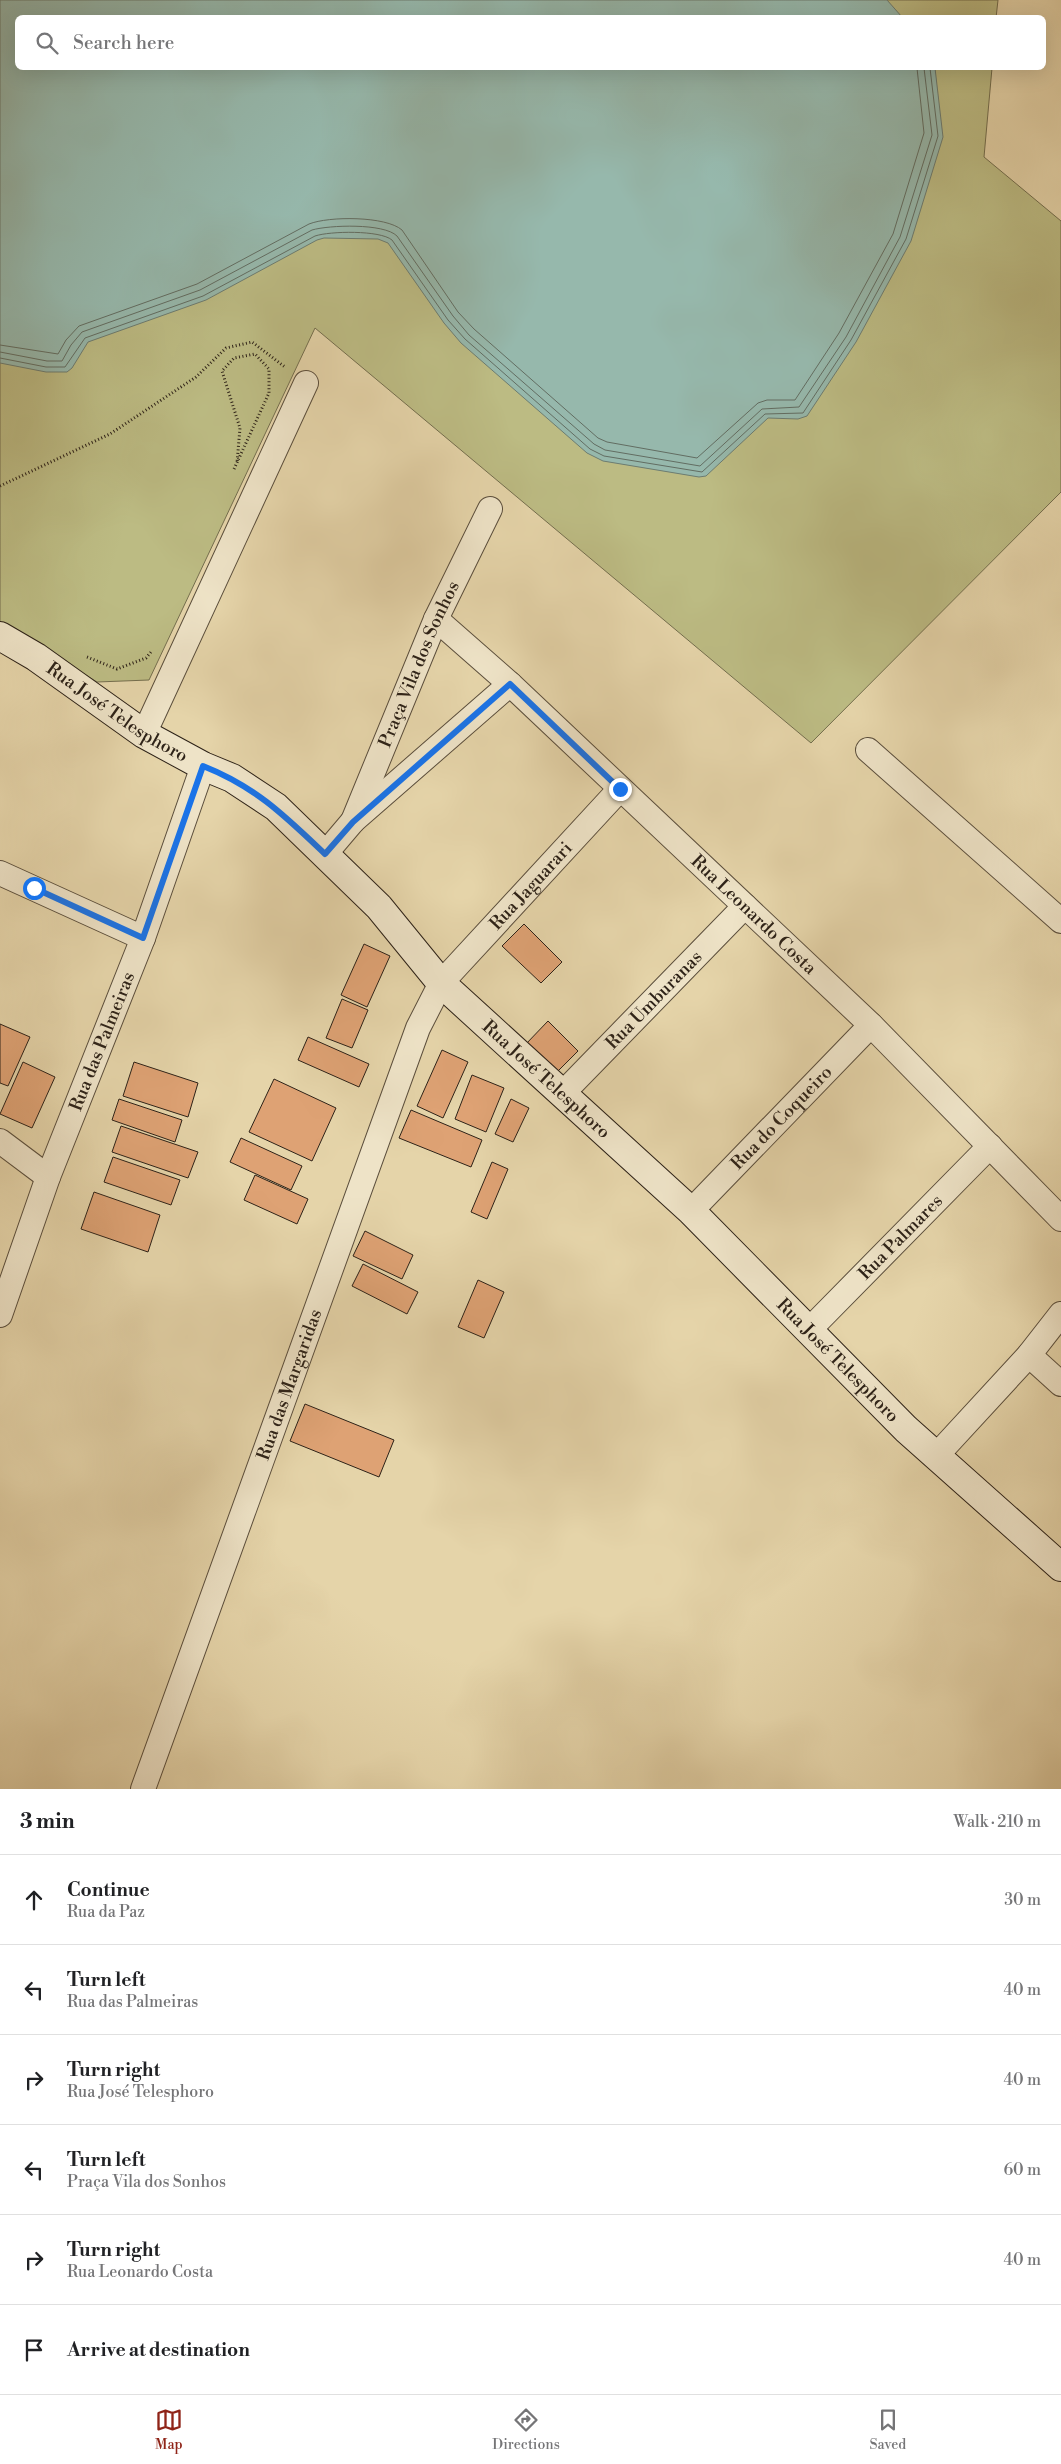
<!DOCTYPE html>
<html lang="en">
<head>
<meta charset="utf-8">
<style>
  :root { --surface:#fff; --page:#f2f2f2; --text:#202124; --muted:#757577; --line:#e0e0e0; --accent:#8f2418 }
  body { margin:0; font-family:"Libre Bodoni",serif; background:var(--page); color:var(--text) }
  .stop { position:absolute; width:15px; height:15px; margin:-11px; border:4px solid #1a73e8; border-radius:50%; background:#fff }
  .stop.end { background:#1a73e8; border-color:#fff; box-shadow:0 1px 5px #0008 }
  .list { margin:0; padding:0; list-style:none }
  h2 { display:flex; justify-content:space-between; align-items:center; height:65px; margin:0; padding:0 20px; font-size:21px }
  h2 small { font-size:16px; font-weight:400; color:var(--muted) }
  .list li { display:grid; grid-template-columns:32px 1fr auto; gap:15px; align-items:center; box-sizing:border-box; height:90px; padding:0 20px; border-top:1px solid var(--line) }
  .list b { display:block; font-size:19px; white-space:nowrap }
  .list p { margin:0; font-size:16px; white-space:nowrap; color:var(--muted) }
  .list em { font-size:16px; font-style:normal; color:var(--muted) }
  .icon { flex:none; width:28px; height:28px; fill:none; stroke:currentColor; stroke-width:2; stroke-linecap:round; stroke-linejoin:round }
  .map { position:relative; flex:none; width:1061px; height:1789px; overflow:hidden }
  .search { position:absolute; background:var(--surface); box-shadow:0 5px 20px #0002; left:15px; right:15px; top:15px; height:55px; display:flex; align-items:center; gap:12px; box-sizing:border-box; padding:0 18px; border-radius:8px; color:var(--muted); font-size:19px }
  .sheet { height:605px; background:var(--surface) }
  nav { display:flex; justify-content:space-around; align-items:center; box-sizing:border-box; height:70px; border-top:1px solid var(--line); background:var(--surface); font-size:14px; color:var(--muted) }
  nav a { display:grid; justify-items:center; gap:2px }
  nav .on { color:var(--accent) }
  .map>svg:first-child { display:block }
  .green { fill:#bcbb83; stroke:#746e4e }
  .water { fill:#96b8ac; stroke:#6c7c71 }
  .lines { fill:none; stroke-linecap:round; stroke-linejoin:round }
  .shore { stroke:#626d62; stroke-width:1 }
  .building { fill:#dea274; stroke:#2d2218 }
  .street-casing { stroke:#5b4e3c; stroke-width:26 }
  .secondary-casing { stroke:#2d2218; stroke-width:30 }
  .path { stroke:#2d2218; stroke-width:3; stroke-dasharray:1 2.5; stroke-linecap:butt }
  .street { stroke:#eee3c7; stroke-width:24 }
  .secondary { stroke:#eee3c7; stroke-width:28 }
  .route { stroke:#1a73e8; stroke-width:6 }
  .labels { text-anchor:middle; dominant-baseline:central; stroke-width:5; stroke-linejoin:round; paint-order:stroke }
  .street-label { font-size:18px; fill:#2d2218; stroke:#eee3c7 }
</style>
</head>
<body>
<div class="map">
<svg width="1061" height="1789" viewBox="0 0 1061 1789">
  <rect width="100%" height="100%" fill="#e5d4a9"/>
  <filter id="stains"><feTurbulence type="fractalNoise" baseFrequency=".004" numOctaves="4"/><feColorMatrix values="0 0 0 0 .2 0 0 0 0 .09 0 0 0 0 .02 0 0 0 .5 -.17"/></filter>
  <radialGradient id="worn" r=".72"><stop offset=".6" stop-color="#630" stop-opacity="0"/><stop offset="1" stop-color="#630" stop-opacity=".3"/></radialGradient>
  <!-- green -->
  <path class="green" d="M0,0H998L996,18H18V68H992L984,157L1061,221V492L811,743L315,328L149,680L97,682L0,622Z"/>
  <!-- water -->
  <path class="water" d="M0,0H887L902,17L18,18V68H935L943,137L911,241L856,342L807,416L798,419L768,418L706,476L699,477L603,461L587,453L461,343L444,323L388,243L378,239L324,238L317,240L206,300L88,342L72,368L67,372H46L0,363Z"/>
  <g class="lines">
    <!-- shore -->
    <path class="shore" d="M0,345L58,354L66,340L79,326L197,284L309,224C329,216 386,216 402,230L458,312L474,329L598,438L607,442L697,458L758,403L767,400H795L839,333L893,234L924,133L917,68
      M0,352L47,361H62L71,345L82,332L200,290L312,230C329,225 384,223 397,236L453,316L469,335L594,444L605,450L700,466L762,409L799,407L846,337L900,237L932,135L924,68
      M0,358L46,367H65L85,338L203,296L315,236C330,231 380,230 392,240L448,320L465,339L590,449L604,456L702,472L765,414L803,413L851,340L906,239L938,136L930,68"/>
  </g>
  <!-- building -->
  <path class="building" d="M524,924L562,962L541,983L502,946Z
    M364,944L390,956L367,1007L341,995Z
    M342,999L368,1010L352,1048L326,1038Z
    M548,1021L578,1051L555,1074L525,1045Z
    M0,1024L30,1037L8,1086L0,1083Z
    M308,1037L369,1064L359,1087L298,1060Z
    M442,1050L468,1062L443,1118L417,1106Z
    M23,1062L55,1077L32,1128L0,1114Z
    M134,1062L198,1083L188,1117L123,1096Z
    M472,1075L504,1088L486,1132L455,1119Z
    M274,1079L336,1108L312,1161L249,1132Z
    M119,1099L182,1120L175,1142L112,1120Z
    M511,1099L529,1108L513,1142L495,1134Z
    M411,1110L482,1140L471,1167L399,1138Z
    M121,1126L198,1152L188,1178L112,1152Z
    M241,1138L302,1166L291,1190L230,1162Z
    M113,1157L180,1180L171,1205L104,1182Z
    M492,1162L508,1169L487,1219L471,1212Z
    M255,1175L308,1199L297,1224L244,1200Z
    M94,1192L160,1215L148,1252L81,1229Z
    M365,1231L413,1255L402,1279L353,1256Z
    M363,1264L418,1292L407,1314L352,1286Z
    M478,1280L504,1292L484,1338L458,1327Z
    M305,1404L394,1440L379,1477L290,1441Z"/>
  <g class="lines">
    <!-- street casing -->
    <g class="street-casing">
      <g id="street">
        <path id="s1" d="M436,619L510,684L871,1025L1061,1219"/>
        <path d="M144,734L306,383"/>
        <path d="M868,750L1061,921"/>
        <path id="s2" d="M353,821L436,619L490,509"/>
        <path d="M325,854L353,821L510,684"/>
        <path d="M0,873L143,938"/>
        <path id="s3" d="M563,1093L745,906"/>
        <path d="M0,1141L48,1177"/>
        <path id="s4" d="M691,1211L871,1025"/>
        <path id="s5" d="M0,1315L48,1177L143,938L203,766"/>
        <path id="s6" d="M810,1329L990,1146"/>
        <path d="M1029,1355L1061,1384"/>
        <path d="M936,1456L1029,1355L1061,1314"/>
        <path id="s7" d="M143,1789L418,1028L441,983L620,789"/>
      </g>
    </g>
    <!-- secondary casing -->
    <g class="secondary-casing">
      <g id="secondary">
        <path id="s8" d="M0,636L36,657L144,734L203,766L232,778L276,807L379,907L441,983L691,1211L906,1429L1061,1567"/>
      </g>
    </g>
    <!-- path -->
    <path class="path" d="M234,469L269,393V369L255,354L234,358L222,371L240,428L237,463
      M0,486L110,434L196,377L226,348L252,342L285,367
      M87,657L117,669L146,658L151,652"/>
    <!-- street -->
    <use href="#street" class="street"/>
    <!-- secondary -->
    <use href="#secondary" class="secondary"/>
  </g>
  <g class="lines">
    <!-- route -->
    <path class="route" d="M34,888L143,938L203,766C256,787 285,816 325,854L353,822L510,684L620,789"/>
  </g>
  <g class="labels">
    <!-- street labels -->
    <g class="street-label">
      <text stroke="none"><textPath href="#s2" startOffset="170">Praça Vila dos Sonhos</textPath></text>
      <text stroke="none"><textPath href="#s8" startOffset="140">Rua José Telesphoro</textPath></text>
      <text stroke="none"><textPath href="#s7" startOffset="992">Rua Jaguarari</textPath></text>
      <text stroke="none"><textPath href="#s1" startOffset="434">Rua Leonardo Costa</textPath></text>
      <text stroke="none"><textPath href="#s3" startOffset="130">Rua Umburanas</textPath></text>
      <text stroke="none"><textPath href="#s5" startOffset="292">Rua das Palmeiras</textPath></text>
      <text stroke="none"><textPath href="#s8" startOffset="710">Rua José Telesphoro</textPath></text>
      <text stroke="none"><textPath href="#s4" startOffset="130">Rua do Coqueiro</textPath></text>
      <text stroke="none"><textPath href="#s6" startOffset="129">Rua Palmares</textPath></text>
      <text stroke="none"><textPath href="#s8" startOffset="1115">Rua José Telesphoro</textPath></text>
      <text stroke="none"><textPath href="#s7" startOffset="430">Rua das Margaridas</textPath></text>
    </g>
  </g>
  <rect width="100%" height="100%" filter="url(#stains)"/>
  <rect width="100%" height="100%" fill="url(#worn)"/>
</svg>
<div class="stop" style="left:34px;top:888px"></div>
<div class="stop end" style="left:620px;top:789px"></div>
<div class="search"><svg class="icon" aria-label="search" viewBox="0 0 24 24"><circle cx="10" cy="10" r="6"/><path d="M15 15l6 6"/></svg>Search here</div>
</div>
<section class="sheet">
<h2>3 min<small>Walk · 210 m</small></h2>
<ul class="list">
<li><svg class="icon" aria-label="ahead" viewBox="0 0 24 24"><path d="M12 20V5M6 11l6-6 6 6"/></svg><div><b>Continue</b><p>Rua da Paz</p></div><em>30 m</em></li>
<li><svg class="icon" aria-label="left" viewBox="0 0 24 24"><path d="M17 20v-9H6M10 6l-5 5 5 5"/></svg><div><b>Turn left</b><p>Rua das Palmeiras</p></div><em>40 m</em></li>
<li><svg class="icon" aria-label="right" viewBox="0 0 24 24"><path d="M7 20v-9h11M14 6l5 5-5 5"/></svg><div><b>Turn right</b><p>Rua José Telesphoro</p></div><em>40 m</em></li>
<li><svg class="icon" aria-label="left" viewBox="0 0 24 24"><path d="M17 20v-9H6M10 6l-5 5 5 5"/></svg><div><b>Turn left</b><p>Praça Vila dos Sonhos</p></div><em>60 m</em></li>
<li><svg class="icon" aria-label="right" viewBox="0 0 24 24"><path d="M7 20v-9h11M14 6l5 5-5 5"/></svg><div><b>Turn right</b><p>Rua Leonardo Costa</p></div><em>40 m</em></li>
<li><svg class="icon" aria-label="arrive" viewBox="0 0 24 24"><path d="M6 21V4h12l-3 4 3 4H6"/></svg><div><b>Arrive at destination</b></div></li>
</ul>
</section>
<nav>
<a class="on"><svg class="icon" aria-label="map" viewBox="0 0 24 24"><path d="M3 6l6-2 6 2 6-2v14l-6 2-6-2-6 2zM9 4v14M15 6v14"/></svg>Map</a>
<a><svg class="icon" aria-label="directions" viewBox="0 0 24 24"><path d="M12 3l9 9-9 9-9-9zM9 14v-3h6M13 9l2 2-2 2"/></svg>Directions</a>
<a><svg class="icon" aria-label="saved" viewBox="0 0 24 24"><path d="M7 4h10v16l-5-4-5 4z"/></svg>Saved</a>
</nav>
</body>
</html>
